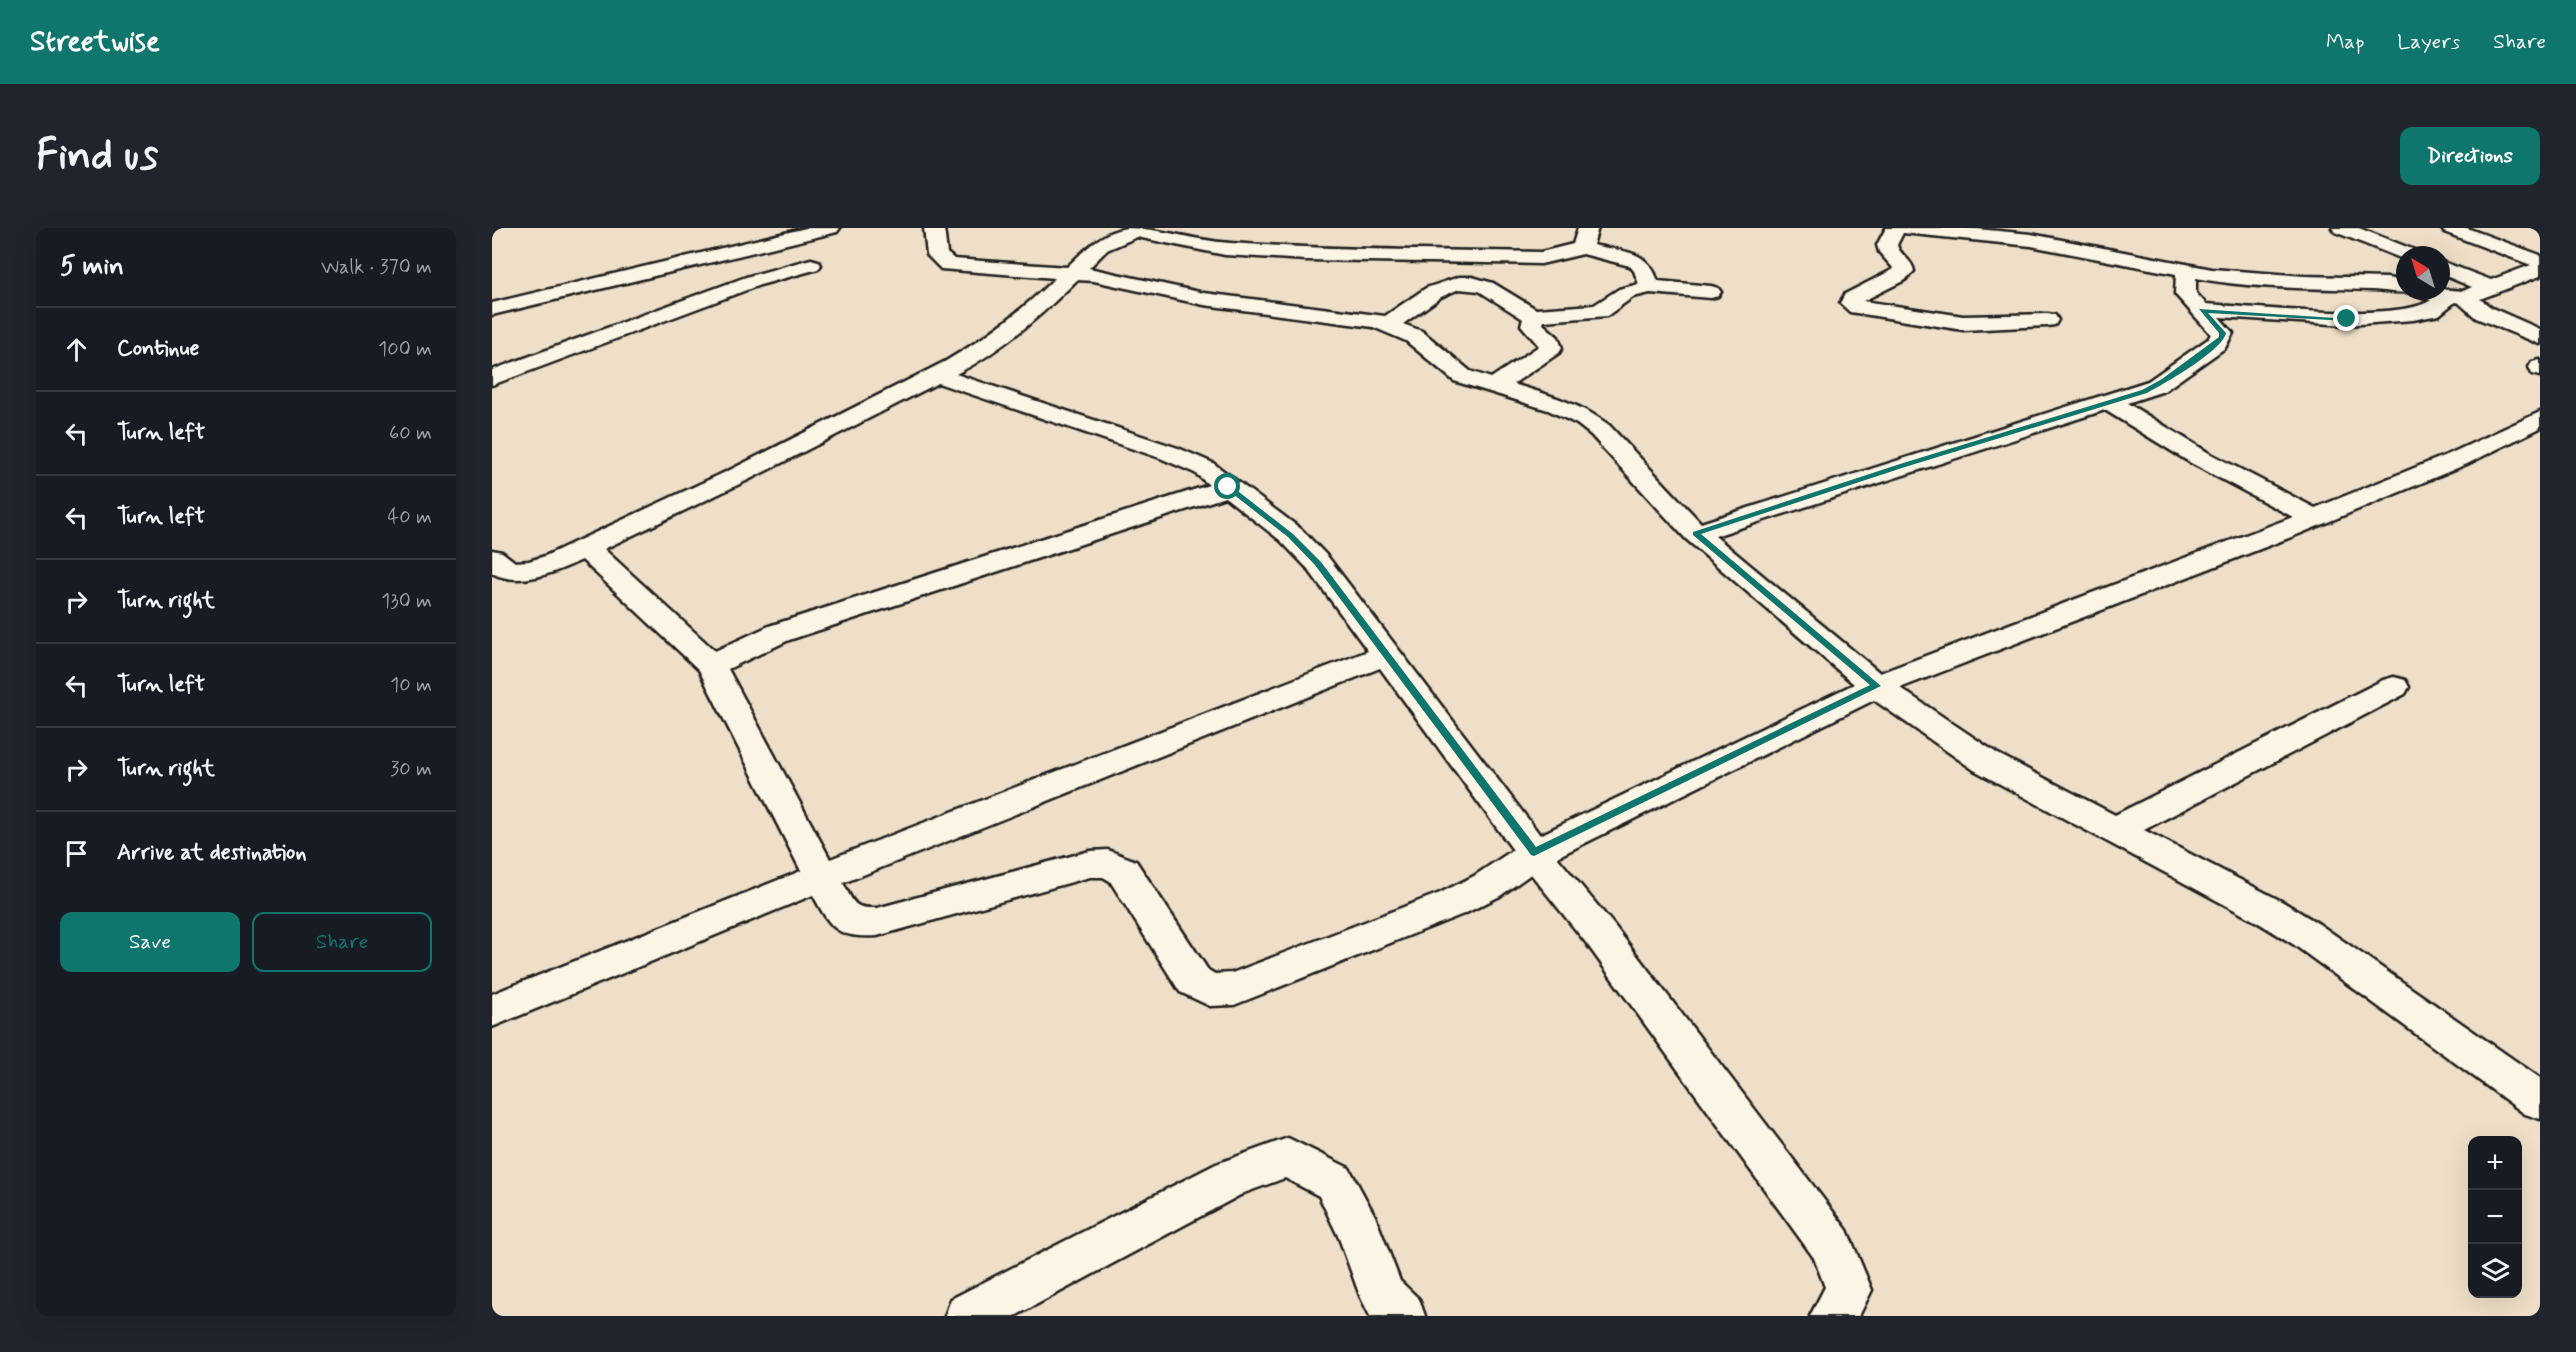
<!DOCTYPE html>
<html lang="en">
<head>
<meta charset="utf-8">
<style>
  :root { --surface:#171b24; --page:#20242c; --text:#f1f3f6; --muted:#9ea1a6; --line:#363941; --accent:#0f766e }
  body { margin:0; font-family:Mynerve,sans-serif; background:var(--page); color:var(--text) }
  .controls { position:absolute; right:18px; bottom:18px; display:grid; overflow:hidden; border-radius:12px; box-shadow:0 6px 24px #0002 }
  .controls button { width:54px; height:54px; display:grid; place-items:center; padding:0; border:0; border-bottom:2px solid var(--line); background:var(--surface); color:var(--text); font:30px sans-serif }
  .compass { position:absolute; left:1904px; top:18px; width:54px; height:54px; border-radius:50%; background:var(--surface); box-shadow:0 6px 24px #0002; rotate:322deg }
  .stop { position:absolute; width:18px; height:18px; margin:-14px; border:4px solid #0f766e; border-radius:50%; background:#fff }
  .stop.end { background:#0f766e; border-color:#fff; box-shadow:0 2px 6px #0008 }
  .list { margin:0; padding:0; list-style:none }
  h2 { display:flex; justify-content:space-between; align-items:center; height:78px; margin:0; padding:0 24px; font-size:26px }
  h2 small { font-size:20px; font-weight:400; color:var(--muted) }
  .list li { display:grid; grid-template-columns:39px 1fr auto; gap:18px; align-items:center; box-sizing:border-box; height:84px; padding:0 24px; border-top:2px solid var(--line) }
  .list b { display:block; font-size:22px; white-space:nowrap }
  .list em { font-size:20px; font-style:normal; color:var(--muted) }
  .actions { display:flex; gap:12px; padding:18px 24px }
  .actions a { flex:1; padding:14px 0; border:2px solid var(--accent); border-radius:12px; text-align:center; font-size:21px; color:var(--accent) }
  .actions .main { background:var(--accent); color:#fff }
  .icon { flex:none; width:33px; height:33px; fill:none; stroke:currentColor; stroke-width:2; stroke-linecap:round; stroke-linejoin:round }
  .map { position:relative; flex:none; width:2048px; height:1088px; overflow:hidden; border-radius:12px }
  header { display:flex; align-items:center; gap:36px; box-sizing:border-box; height:84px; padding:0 30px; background:var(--accent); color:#fff }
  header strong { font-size:28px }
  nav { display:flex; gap:33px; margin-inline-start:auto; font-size:21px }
  .intro { display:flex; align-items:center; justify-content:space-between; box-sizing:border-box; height:144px; padding:0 36px }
  h1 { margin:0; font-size:42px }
  .button { padding:15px 27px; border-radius:12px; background:var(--accent); color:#fff; font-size:21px; font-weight:700 }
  main { display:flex; gap:36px; padding:0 36px }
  aside { flex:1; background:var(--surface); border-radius:12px; box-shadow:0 6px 24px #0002 }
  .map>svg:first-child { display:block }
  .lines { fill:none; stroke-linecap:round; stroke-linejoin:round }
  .minor-casing { stroke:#1c1c1c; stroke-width:5 }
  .minor { fill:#fcf5e5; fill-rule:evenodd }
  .route { fill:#0f766e }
</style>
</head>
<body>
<header>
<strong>Streetwise</strong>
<nav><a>Map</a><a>Layers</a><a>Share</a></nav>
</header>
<div class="intro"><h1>Find us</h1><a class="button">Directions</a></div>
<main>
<aside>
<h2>5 min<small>Walk · 370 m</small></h2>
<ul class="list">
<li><svg class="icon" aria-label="ahead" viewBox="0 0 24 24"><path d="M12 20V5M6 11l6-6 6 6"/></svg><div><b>Continue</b></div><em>100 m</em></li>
<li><svg class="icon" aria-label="left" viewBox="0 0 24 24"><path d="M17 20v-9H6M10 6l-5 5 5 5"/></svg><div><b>Turn left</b></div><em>60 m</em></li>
<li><svg class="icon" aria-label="left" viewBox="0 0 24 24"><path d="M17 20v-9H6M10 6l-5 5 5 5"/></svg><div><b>Turn left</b></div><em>40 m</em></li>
<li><svg class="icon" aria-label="right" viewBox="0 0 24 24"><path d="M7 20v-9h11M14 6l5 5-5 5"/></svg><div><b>Turn right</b></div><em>130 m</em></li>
<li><svg class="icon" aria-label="left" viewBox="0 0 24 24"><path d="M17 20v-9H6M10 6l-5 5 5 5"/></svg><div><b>Turn left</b></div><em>10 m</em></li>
<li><svg class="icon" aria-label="right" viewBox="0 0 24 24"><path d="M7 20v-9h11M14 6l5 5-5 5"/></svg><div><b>Turn right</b></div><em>30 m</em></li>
<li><svg class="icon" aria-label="arrive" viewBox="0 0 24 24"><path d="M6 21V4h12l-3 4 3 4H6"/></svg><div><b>Arrive at destination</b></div></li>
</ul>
<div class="actions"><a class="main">Save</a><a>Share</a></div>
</aside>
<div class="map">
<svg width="2048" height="1088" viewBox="0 0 2048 1088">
  <rect width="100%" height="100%" fill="#efdfc8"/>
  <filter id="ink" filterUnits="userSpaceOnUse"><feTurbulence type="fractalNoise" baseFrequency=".0167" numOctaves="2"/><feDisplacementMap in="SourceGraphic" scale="12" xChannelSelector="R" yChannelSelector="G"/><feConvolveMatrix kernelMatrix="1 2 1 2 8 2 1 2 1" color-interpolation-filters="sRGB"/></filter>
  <g filter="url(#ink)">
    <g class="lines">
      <!-- minor casing -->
      <g class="minor-casing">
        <path id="minor" d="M314,0H348L345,4L0,87V75Z
          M432,0H452L455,25L462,31L575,39C592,23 610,3 635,0C669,0 703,13 738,15C842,22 945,22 1049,24L1081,16L1086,0H1106L1101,17C1131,24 1155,21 1166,53L1219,58L1226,60L1229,64L1226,68L1219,70L1158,65L1141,69L1115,88L1052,93L1051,96L1066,109L1070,120L1067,125L1021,156C1054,166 1088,175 1117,197L1209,295L1656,153L1716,111L1719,106L1683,66L1684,46L1539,18L1411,5L1405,17C1408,28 1420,31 1422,43L1413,52L1371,73L1471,88L1555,86L1563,87L1566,92L1563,97L1555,98L1471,102L1358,84L1348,75L1353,66L1402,41L1387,24L1385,17L1394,0H1474L1539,6L1720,41L1812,48L1895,50L1913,53V63H1921C1908,67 1893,62 1880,62C1822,60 1761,61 1704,50V65L1714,76C1758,79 1907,95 1939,72L1930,70L1927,66L1929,63H1949V61L1971,63L1980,59L1949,46V33L1999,52L2039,37L1952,4L1949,0H1975L2048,27V48L1988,71L2000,80L2048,101V116L1984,90L1967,75L1963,74L1947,87L1921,92L1855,97L1727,89L1741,105L1733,120L1672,163L1635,175L1717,225L1823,280L1957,226L2048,184V200L1975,236L1807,306L1408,460L1506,526L1623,587L1891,452L1902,449L1913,452L1917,459L1913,466L1652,602L1791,674L1827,696L2048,850V891L2033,886L1801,716L1765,694L1482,542L1382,472L1065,629L1121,696L1355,1002L1380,1062L1367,1088H1318L1333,1059L1322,1030L1095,716L1039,646L1008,668L974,685L742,777L718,778L688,764L618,653L611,649H598L385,708C345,710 339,701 321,667L0,799V766L309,643L207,442L90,332C64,344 28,360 0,345V322L10,324L23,334L37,333L53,328L240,241L454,133C493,110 531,82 563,50L449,41L435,27ZM645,9L733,27L814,32L1049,36L1091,26L1138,38L1142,43L1147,56L1127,61L1102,77L1044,81L1001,55L980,49H967L934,60L893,88L712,65L597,40L615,22ZM585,52L602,53L712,77L881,99L914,113L962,153L1056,182L1085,196L1099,207L1194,311L1362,456L1048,607L836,329L809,301L721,235L686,220L464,146C509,123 550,87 585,52ZM967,61L987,63L1031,91L1029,97L1047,118L999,150L978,143L930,103L911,96L949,69ZM446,155L668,230L703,245L717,257L277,398L223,423L112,321L258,251ZM1613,182L1699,235L1801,289L1388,445L1223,308ZM733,269L789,313L816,341L876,423L338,631L236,441L297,412ZM888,440L1021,622L982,648L948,665L740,745L723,746L716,742L644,633L616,622L598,623L385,680C361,681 362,675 351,655Z
          M1840,0H1867L1925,23L1928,27H1913V32L1911,31L1843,4Z
          M319,31L326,33L329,37L326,41L268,57L0,157V142L254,49Z
          M2048,132V148L2040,146L2037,139L2040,134Z
          M796,910L857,940L883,988L908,1053L927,1071L933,1088H878L868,1068L847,1010L827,968L793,950L752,965L523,1088H453L459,1071L724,936Z"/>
      </g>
      <!-- minor -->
      <use href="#minor" class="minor"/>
    </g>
  </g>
  <!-- route -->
  <path class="route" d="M1707,81L1858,91L1855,93L1716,85L1734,105C1730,123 1672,156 1655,165L1413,239L1209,306L1389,458L1042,628L1039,627L823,337L796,309L732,259L738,257L801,306L829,334L1044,619L1378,457L1201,307V304L1408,236L1650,162L1670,151L1727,109V105Z"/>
</svg>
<div class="controls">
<button>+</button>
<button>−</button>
<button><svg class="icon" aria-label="layers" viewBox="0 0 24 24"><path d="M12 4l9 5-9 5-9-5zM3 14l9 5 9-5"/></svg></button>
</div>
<svg class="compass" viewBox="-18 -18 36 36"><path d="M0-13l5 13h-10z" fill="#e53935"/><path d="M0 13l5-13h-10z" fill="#9ea1a6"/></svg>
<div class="stop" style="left:736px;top:259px"></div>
<div class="stop end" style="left:1855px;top:91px"></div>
</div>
</main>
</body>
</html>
